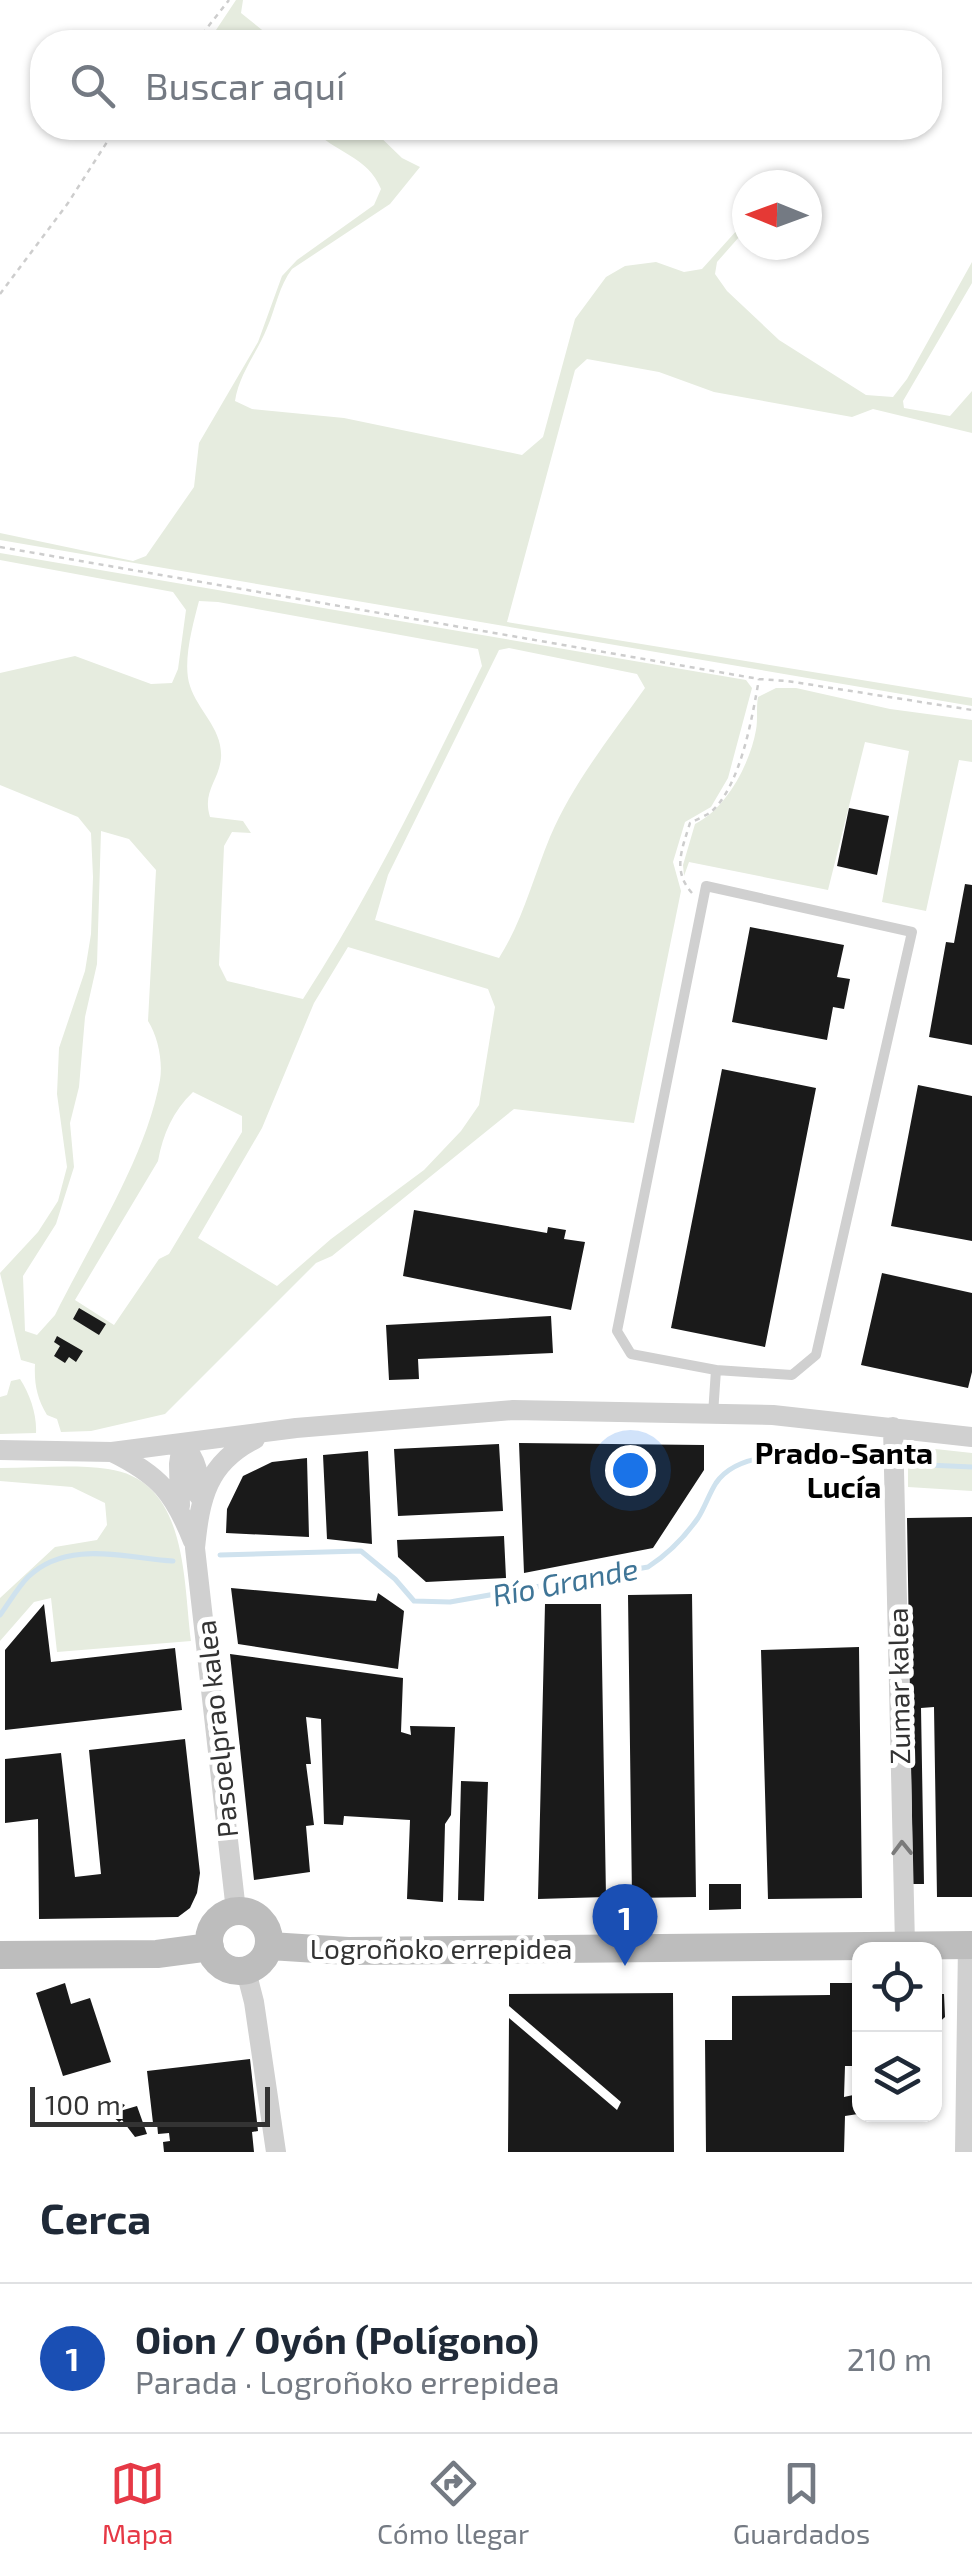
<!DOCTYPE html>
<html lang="es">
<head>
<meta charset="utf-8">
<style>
  :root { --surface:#fff; --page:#f2f2f3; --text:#1f2937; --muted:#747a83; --line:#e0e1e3; --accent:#e63946 }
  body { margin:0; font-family:"Exo 2",sans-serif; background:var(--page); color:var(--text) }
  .controls { position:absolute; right:30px; bottom:30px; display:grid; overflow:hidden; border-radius:20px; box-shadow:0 2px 8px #0004 }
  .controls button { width:90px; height:90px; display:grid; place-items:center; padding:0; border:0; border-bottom:2px solid var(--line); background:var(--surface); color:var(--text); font:50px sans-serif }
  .compass { position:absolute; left:732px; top:170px; width:90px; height:90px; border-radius:50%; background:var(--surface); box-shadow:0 2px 8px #0004; rotate:271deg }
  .scale { position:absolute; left:30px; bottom:25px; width:240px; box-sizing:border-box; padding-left:10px; border:5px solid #333; border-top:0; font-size:28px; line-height:35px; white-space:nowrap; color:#333; -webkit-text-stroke:8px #fff; paint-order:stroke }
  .you { position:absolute; left:630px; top:1470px; width:35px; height:35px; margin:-25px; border:8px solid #fff; border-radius:50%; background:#1a73e8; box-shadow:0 0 0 15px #1a73e833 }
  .badge { display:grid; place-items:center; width:65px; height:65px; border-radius:50%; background:var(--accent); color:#fff; font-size:32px; font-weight:700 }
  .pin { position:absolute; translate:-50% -82px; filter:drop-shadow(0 2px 5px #0008) }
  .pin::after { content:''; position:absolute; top:52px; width:35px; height:30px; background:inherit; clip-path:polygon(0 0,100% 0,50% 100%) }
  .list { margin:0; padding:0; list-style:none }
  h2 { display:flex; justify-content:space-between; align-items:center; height:130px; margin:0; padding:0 40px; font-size:42px }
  h2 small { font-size:32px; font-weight:400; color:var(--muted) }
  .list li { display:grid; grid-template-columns:65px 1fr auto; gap:30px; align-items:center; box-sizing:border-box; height:150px; padding:0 40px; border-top:2px solid var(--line) }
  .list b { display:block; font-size:38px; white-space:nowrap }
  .list p { margin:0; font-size:32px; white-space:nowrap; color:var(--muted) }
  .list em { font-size:32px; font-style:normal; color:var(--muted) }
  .icon { flex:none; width:55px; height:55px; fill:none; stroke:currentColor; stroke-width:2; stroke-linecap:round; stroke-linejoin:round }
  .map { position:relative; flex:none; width:972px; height:2152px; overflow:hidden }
  .search { position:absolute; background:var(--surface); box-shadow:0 2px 8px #0004; left:30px; right:30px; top:30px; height:110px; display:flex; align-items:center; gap:25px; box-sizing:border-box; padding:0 35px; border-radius:40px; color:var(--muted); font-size:38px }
  .sheet { height:280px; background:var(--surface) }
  nav { display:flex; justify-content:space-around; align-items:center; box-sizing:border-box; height:140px; border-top:2px solid var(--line); background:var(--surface); font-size:28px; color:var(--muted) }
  nav a { display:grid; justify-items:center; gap:5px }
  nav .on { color:var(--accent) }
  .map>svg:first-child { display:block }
  .green { fill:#e6ecdf; fill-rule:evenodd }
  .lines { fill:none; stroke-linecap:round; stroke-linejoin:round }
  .stream { stroke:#cfe2ee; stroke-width:5 }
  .building { fill:#1a1a1a }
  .path { stroke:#cdcdcd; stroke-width:2.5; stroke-dasharray:5 5; stroke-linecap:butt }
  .lane { stroke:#d0d0d0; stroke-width:10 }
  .street { stroke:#d0d0d0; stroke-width:20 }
  .secondary { stroke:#bdbdbd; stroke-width:28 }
  .oneway { stroke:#7a7a7a }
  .labels { text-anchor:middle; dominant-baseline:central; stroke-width:10; stroke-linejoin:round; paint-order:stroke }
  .street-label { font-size:28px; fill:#333; stroke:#fff }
  .neighbourhood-label { font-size:30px; font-weight:bold; fill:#000; stroke:#fff }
  .water-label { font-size:30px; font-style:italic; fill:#3f7597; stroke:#fff }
</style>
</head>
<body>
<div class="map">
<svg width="972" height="2152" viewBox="0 0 972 2152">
  <rect width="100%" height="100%" fill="#fff"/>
  <!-- green -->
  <path class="green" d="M236,0H243L241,13L277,42H244L241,37L212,36Z
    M312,128H371L402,158L420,167L390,204L292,269C279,286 276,307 267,328C257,353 239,374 235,401L252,409L344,418L522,455L543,437L575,319L606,277L625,266L656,262L684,272L702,269L747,219V228L717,262L715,274L727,291L779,340L866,395L893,397L907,379L972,262V283L903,401L904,408L950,416L972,391V433L873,409L852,417L714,392L659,372L587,359L575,370L507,622L972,698V706L0,540V533L133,561L146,556L194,487L199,443L258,342L282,276L297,260L374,205L381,189C368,156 334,153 312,128Z
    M0,553L746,680L752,688L728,778L711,807L685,822L673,862L681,891L634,1123L514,1109L332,1256L316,1263L165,1414L91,1431L61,1432L57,1419L47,1415C37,1398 34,1384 35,1364L21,1360L0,1273L38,1232L58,1201L67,1167L57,1094L59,1048L85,971L91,934L93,877L91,833L78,817L0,785V673L75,656L151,684L172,683L178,669L186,610L173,592L0,560ZM199,601L218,602L478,649L482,666C426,779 372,893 303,999L227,981L219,965L224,846L232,832L251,833L243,821L210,817C202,791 219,781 221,758C223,729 198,711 190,686C182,663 193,624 199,601ZM509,648L637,674L645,688C611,736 573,783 550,837C533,878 523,920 499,958L375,920L388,875L499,650ZM101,831L129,839L156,870L148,1021C158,1037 163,1061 160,1080C146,1158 90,1244 55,1315L37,1335L25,1331L23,1276L56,1224L74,1167L70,1123L79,1087L85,1017L97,964ZM348,947L488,989L495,1007L479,1105L461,1131L424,1170L331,1239L277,1286L198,1238L262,1128L314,1003ZM193,1092L242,1116V1132L169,1254L159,1259L114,1325L75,1300L158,1161C163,1134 173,1111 193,1092Z
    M776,688H796L890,709L972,720V762L959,760L926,911L882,902L909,751L865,742L828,890L689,862L684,876L683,865L695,824C726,809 750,764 756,730C758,719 756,708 758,697Z
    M20,1379C30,1394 37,1415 36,1433L0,1434V1397L7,1395L11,1381Z
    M908,1446L972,1453V1491L908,1487Z
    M0,1468C35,1468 73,1464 108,1469C188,1480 183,1580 191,1641L57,1652L51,1598L34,1602L0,1641V1598L55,1547L97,1540L107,1525L105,1503L72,1487L0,1481Z"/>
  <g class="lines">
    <!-- stream -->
    <path class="stream" d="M906,1464L972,1467
      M220,1555L361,1551L395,1579L414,1601L450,1602L648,1567C668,1554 684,1538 698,1518C705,1507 709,1494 716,1483C745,1440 836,1459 880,1463
      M0,1615C9,1603 18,1587 28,1577C67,1539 126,1558 173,1561"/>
  </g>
  <!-- building -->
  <path class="building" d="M849,808L889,816L877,875L837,866Z
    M965,884L972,885V1045L929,1037L946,942L954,943Z
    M750,927L844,945L837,977L850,979L844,1009L833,1007L827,1040L732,1022Z
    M722,1069L816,1088L765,1347L671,1328Z
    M918,1085L972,1096V1241L891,1226Z
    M414,1210L547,1233L548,1227L566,1230L564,1239L585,1242L571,1310L403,1276Z
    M882,1273L972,1293V1372L968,1388L861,1365Z
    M79,1308L106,1324L99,1335L73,1319Z
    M551,1316L553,1353L418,1359L419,1379L389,1380L386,1325Z
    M57,1336L83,1351L76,1362L69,1357L65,1363L54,1356L60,1346L54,1342Z
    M519,1443L704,1445V1470L653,1548L524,1573Z
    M499,1444L503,1511L398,1516L394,1449Z
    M368,1451L372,1544L327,1539L323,1455Z
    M307,1458L309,1537L226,1533L227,1509L243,1476L272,1462Z
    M972,1517V1897H937L934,1707L921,1708L924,1884H913L907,1518Z
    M504,1536L506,1578L426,1582L398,1557L397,1540Z
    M231,1588L376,1601L378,1593L404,1611L398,1669L238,1644Z
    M692,1594L696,1897L632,1898L628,1595Z
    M44,1604L51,1662L175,1648L182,1710L5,1730V1650Z
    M545,1604H601L606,1897L538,1899Z
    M859,1647L862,1898L768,1899L761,1650Z
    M230,1654L403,1678L401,1732L411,1735L410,1726L455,1727L451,1815L445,1824L443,1902L407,1899L410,1820L344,1816L343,1825L324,1824L321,1719L306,1717L311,1764H306L314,1825L306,1826L310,1872L254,1880Z
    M185,1739L200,1873L197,1893L190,1908L178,1917L39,1919L38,1819L5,1823V1759L61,1753L75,1877L101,1874L89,1750Z
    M461,1781L488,1782L484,1901L458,1900Z
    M709,1884H741V1909L709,1910Z
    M65,1983L71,2004L90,1998L111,2062L63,2076L36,1993Z
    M830,1983H860V2066H845L844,2097L858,2094V2114L845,2116L844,2152H706L705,2040H732V1996L830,1995Z
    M673,1993L674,2152H508L509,2018L617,2110L621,2102L509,2006V1994Z
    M934,1994H944L945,2017L934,2027Z
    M250,2059L258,2131L252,2132L254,2152H164L163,2142L170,2141L169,2133L158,2134L157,2123H153L147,2071Z
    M111,2098L125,2105L120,2111L137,2106L147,2134L135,2137L122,2120L119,2122L105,2110Z"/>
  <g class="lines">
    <!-- path -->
    <path class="path" d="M196,42L229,0
      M0,294L68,203L116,128
      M0,547L759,679L787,681L972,710
      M692,893C672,871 682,849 690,823C696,820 705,816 711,812C741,785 752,718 759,679"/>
    <!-- lane -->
    <path class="lane" d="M713,1414L716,1370L631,1354L617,1331L706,886L912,932L816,1355L792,1375L716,1370"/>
    <!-- street -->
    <path class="street" d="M893,1427L905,1945
      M182,1444C198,1460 199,1475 199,1496
      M0,1450L112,1452L296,1428L513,1410L773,1415L972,1437
      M112,1452C159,1475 174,1493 193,1541
      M180,1506L179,1464L182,1444
      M236,1911L195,1548C200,1498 207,1463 255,1439
      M246,1971L254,2002L276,2152
      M965,2152L968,1945"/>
    <!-- secondary -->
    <path class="secondary" d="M209 1941a30 30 0 1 1 60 0a30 30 0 1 1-60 0Z
      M270,1946L348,1951L972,1945
      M0,1955L157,1954L210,1947"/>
  </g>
  <!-- one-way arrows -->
  <defs><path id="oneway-chevron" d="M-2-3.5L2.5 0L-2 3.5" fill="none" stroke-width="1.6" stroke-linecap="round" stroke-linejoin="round" transform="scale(2.5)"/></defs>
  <use class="oneway" href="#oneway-chevron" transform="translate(902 1848) rotate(-91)"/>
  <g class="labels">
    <!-- street labels -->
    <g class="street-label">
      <text transform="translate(898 1686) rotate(-91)">Zumar kalea</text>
      <text transform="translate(216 1729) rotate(-96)">Pasoelprao kalea</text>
      <text x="441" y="1948">Logroñoko errepidea</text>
    </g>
    <!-- neighbourhood labels -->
    <g class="neighbourhood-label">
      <text x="844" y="1452">Prado-Santa<tspan x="844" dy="34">Lucía</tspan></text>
    </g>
    <!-- water labels -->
    <g class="water-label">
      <text transform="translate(565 1581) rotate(-11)">Río Grande</text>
    </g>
  </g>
</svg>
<div class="controls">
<button><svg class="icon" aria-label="locate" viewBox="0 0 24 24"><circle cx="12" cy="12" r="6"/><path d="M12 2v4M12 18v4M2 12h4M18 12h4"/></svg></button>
<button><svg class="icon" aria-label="layers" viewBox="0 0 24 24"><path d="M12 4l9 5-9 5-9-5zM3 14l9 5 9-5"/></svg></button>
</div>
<svg class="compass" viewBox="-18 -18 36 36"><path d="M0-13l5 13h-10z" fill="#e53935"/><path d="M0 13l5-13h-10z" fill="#747a83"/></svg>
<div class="scale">100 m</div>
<div class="you"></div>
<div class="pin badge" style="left:625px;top:1966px;background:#1a4fb4">1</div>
<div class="search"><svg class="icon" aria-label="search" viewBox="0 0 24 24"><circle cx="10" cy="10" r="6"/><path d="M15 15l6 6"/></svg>Buscar aquí</div>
</div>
<section class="sheet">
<h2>Cerca<small></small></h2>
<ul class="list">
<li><span class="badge" style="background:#1a4fb4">1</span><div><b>Oion / Oyón (Polígono)</b><p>Parada · Logroñoko errepidea</p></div><em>210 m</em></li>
</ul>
</section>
<nav>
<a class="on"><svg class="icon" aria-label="map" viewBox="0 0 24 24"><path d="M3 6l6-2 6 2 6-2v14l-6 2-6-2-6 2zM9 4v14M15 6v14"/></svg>Mapa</a>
<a><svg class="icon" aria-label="directions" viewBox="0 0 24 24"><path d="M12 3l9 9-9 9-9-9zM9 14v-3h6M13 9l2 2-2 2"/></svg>Cómo llegar</a>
<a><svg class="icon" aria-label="saved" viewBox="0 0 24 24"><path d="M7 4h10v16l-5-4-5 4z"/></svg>Guardados</a>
</nav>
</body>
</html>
